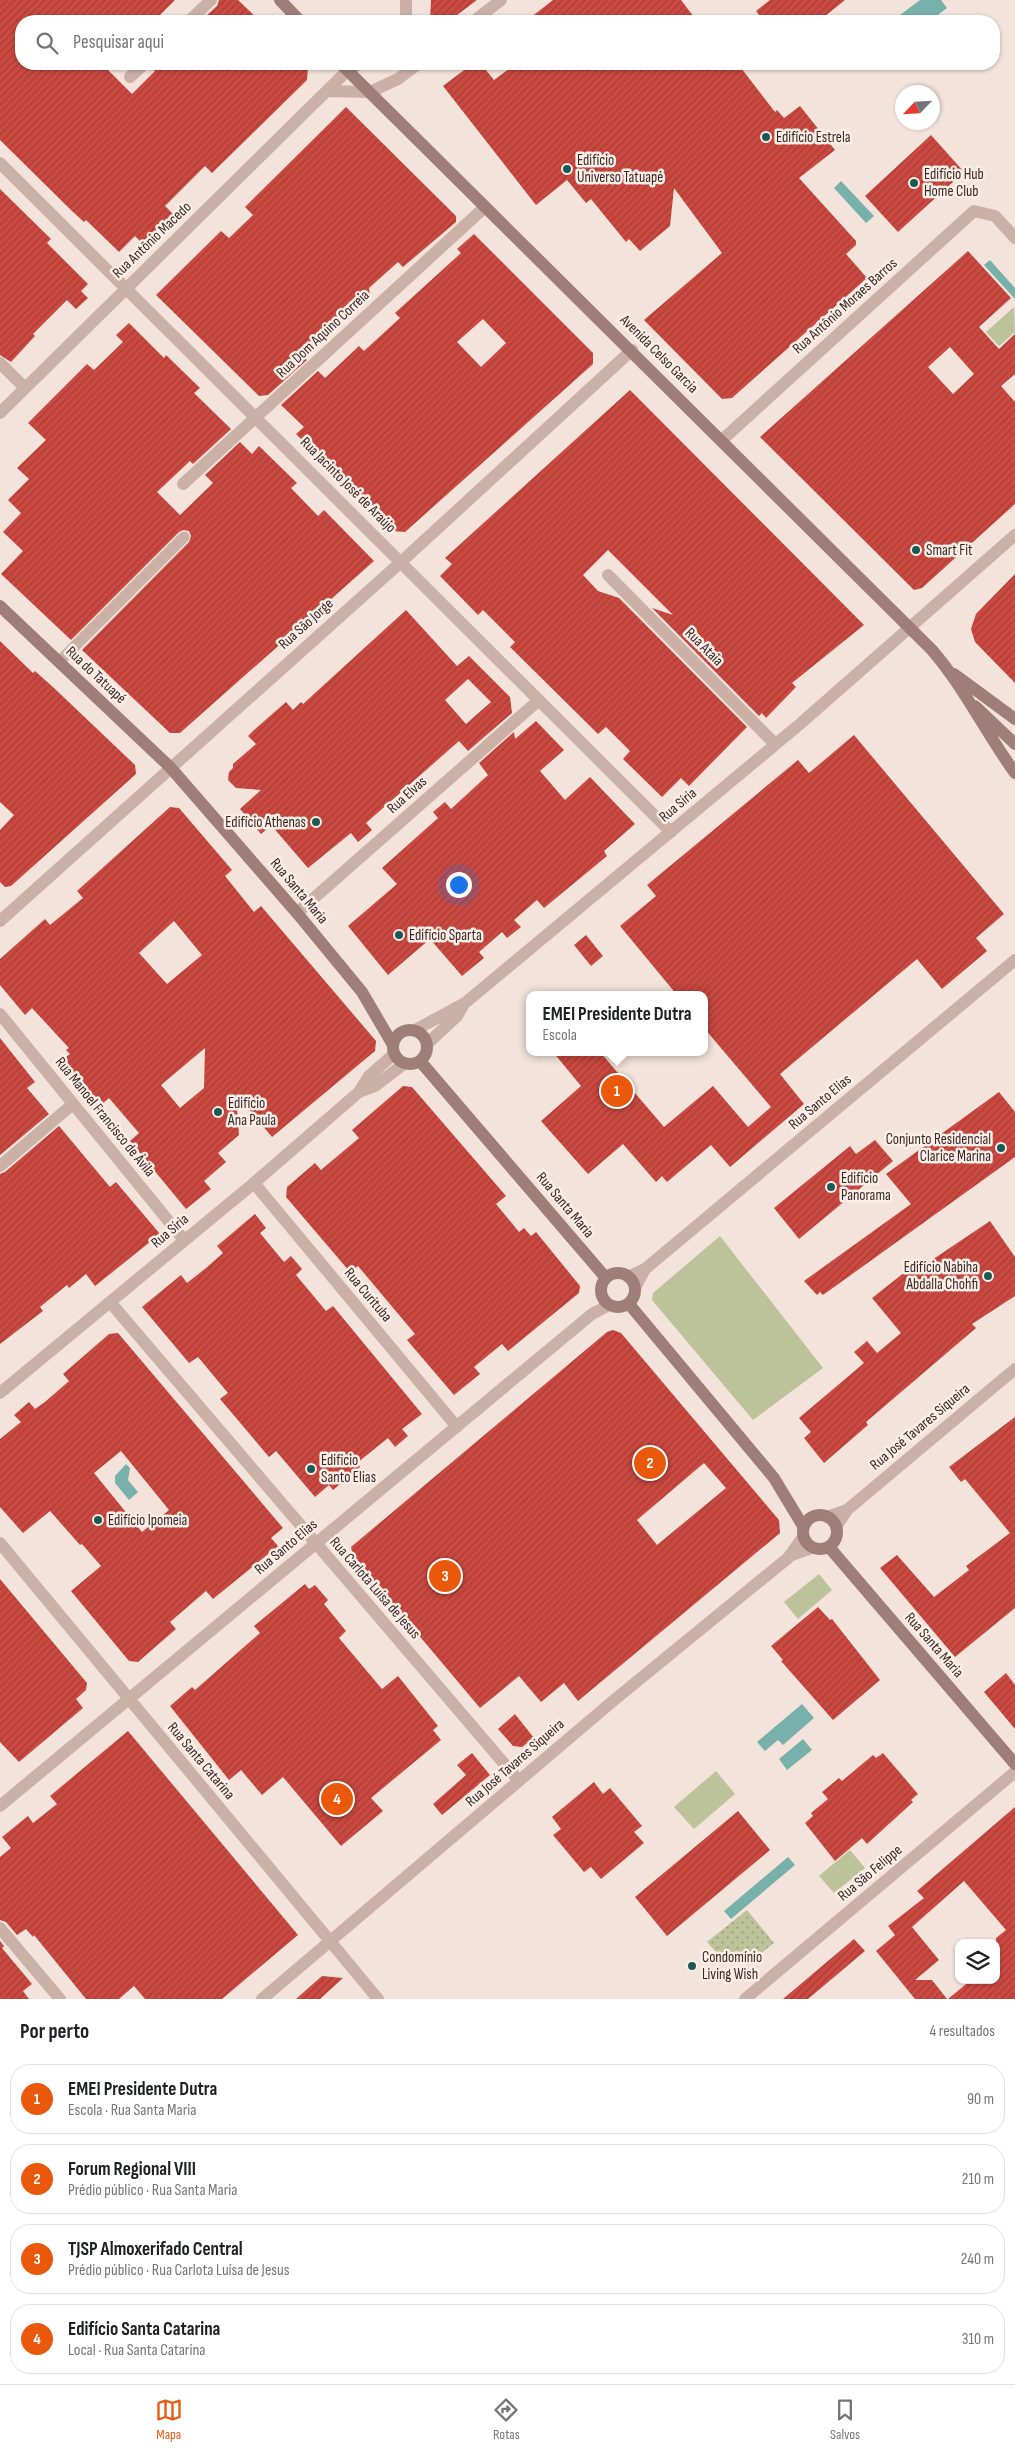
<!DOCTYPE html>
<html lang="pt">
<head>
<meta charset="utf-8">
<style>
  :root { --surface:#fff; --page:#f2f2f2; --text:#202124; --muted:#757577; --line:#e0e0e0; --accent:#ea580c }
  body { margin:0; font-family:"Sofia Sans Condensed",sans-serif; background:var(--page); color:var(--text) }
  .controls { position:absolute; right:15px; bottom:15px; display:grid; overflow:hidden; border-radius:10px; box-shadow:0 1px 4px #0004 }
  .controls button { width:45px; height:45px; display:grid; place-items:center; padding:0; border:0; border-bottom:1px solid var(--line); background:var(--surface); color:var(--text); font:25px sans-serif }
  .compass { position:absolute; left:895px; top:85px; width:45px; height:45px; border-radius:50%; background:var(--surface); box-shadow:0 1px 4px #0004; rotate:245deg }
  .you { position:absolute; left:458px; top:884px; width:18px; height:18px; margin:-12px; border:4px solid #fff; border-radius:50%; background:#1a73e8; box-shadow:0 0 0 8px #1a73e833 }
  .badge { display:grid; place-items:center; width:32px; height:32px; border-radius:50%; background:var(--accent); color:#fff; font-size:16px; font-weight:700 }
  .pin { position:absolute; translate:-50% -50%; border:2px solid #fff; box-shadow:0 1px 5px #0006 }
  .popup { position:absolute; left:526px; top:991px; width:182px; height:65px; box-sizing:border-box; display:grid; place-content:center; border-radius:10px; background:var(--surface); filter:drop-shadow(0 1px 4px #0005); font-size:16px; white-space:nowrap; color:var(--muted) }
  .popup b { font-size:19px; color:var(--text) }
  .popup::after { content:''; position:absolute; left:50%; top:100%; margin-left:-10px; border:10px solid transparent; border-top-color:var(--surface) }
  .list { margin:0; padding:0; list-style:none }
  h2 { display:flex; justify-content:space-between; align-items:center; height:65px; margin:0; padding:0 20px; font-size:21px }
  h2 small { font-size:16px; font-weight:400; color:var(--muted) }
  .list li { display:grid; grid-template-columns:32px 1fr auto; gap:15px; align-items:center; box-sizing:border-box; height:70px; margin:0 10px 10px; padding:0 10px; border:1px solid var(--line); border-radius:20px }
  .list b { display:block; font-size:19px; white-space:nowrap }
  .list p { margin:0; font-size:16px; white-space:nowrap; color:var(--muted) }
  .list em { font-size:16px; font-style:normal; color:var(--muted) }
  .icon { flex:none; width:28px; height:28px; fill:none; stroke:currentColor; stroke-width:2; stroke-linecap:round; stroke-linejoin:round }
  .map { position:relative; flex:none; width:1015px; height:1999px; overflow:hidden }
  .search { position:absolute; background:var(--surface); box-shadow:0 1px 4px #0004; left:15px; right:15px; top:15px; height:55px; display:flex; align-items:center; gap:12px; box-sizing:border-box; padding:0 18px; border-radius:20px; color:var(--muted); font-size:19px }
  .sheet { height:385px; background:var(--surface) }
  nav { display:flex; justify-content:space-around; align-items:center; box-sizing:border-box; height:70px; border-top:1px solid var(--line); background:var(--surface); font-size:14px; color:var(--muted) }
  nav a { display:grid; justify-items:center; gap:2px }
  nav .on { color:var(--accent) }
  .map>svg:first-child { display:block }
  .grass { fill:url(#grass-dots) }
  .pitch { fill:#bcc299 }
  .water { fill:#78b1a9 }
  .building { fill:url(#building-hatch); fill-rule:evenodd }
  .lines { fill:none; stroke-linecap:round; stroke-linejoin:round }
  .lane { stroke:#cbb0a6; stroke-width:11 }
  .street { stroke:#cbb0a6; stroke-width:12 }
  .secondary { stroke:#9f7e77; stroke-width:12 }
  .poi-dot { fill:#1b5a53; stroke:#faeee7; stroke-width:2 }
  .labels { text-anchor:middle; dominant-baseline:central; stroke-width:5; stroke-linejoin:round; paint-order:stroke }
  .poi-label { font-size:15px; fill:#372927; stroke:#faeee7; text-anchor:start }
  .street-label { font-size:15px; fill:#372927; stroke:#faeee7 }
</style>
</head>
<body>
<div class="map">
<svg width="1015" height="1999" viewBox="0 0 1015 1999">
  <defs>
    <pattern id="grass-dots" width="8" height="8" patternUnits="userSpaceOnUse" patternTransform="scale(1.25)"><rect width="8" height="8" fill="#bcc299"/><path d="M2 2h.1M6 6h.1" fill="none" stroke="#9a9e7d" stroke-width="1.8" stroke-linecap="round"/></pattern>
    <pattern id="building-hatch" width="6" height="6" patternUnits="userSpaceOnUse" patternTransform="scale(1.25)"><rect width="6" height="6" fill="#cb4940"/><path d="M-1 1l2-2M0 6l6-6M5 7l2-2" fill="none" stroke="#a63d36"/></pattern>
  </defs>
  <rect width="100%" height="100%" fill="#f3e3da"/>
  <!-- grass -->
  <path class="grass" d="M747,1910L774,1943L759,1955L716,1952L707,1942Z"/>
  <!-- pitch -->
  <path class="pitch" d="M1014,307L1015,332L999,346L986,332Z
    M720,1236L823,1368L753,1420L652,1300L653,1293Z
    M819,1574L832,1590L798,1619L784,1602Z
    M716,1771L735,1794L694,1829L674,1807Z
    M850,1850L865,1868L834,1893L819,1876Z"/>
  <!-- water -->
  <path class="water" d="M920,0H941L947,8L930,21H892Z
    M841,181L874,216L866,223L834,188Z
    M990,260L1015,288V299L984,265Z
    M126,1464L130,1468L128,1480L138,1492L129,1500L115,1483V1476Z
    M802,1704L814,1718L783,1745L778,1740L765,1751L757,1742Z
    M803,1739L812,1750L787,1770L779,1759Z
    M788,1857L795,1865L731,1919L724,1911Z"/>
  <!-- building -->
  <path class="building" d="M0,0H175L154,21H21V64H102L132,94L155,71L151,68L152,64H303L308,68L307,80L212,173L205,166L165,206L173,214L142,243L135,236L119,252L86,220L84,222L72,211L0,140Z
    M219,0H238L260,21H212L206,16L217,6Z
    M431,0H477L449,21H430Z
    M553,0H681L697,21H526Z
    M770,0H845L819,21H764L756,11Z
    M472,64H481L494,80L516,64H738L775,112L777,110L784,118L800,106L835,150L799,178L856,241V245L846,254L867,278L732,398L722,399L644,320L722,253L674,188L670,226L640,251L629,239L626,242L591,199L586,203L567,180L536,205L443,86Z
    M346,107L456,216V222L403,267L398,262L369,288L370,297L303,356L307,360L268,395L259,396L156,295L221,231L229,238L253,215L245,207Z
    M931,135L964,172L898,232L865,196Z
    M0,189L51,239L47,243L88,284L81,291L88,298L76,309L67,300L33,334L35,336L11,362L0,355Z
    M474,234L593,353V364L405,532L393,531L296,434L304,427L281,405L318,371L325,378L359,346L364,351L400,318L395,313L461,253L457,249ZM483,319L506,343L481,367L457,342Z
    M968,251L1011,298L979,327L999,349L1015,334V374L1001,386L1015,402V504L922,588L914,590L760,437ZM950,347L974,374L953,394L928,367Z
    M129,323L164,358L166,355L200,388L194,393L231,429L193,464L190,461L157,492L180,515L213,483L205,475L240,442L252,454L259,446L297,483L291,488L318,516L324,510L374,561L180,733H170L82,650L189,542L191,536L189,531L183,530L179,532L71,640L1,574L23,551L3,532L21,513L8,500L29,479L17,468L46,440L28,423L87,364L94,370L123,342L116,335Z
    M630,390L864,625L792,683L796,687L766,718L762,713L759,716L652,608L673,615L608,550L583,575L598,591L619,598L747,727L689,786L681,778L662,797L623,759L630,751L606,727L598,734L510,647L515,642L483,610L478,615L440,576L452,564L445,558Z
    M1015,574V683L975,642L971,629L976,614Z
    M406,610L457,666L469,656L510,697L512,713L468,751L459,741L366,823L372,830L358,842L351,833L308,868L271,825L261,834L240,809L261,790L236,788L228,780L229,772L233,768V764L256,744L248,736L254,730L286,702L293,710L301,702L303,704ZM468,679L491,702L466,724L445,700Z
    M0,641L33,673L35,671L54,688L135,765L136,774L11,886L5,887L0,882V830L14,815L0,802Z
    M536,721L564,750L540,771L565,800L590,777L635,824L604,851L607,856L544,908L537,900L514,920L521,927L507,938L502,932L479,952L484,958L462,976L430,939L388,975L348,926L397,884L382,868L438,818L433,812L445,802L451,809L488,775L479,763L514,732L515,739Z
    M854,735L1004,914L976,938L987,951L942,989L917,959L780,1074L804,1104L730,1167L711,1145L667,1182L662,1176L656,1182L623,1144L588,1174L541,1121L581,1086L553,1052H600L664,1127L713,1086L748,1127L771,1107L704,1028V995H677L620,926L656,896L647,885L798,760L809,773Z
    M170,807L179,808L232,870L225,876L254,912L261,906L376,1041L375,1051L272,1137L236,1094L239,1135L218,1153L226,1162L204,1181L211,1189L186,1209L130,1141L139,1133L109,1098L100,1106L62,1060L70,1054L66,1050L69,1048L32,1008L25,1015L0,985V959L45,919L50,925L83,898L77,891ZM174,921L202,955L167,984L139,953ZM205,1048L204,1088L180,1108L161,1085Z
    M586,935L603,956L591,966L574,945Z
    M0,1038L35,1082L27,1088L49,1114L0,1155Z
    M403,1086L412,1087L506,1196L496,1204L519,1232L524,1228L531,1236L536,1232L580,1286L579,1293L508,1351L502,1344L474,1367L480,1374L454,1395L407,1340L415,1334L358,1266L350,1272L286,1197L287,1187L315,1163L321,1170L359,1138L352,1130Z
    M999,1092L1015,1112V1157L823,1295L820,1292L817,1295L804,1281L911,1204L886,1174Z
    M59,1126L110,1187L116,1182L160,1234L95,1286L86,1274L69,1288L67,1285L40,1307L43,1311L0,1344V1174L5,1172Z
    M875,1140L893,1161L799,1239L774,1208L850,1146L856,1154Z
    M255,1214L266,1228L260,1233L274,1250L284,1262L291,1256L302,1269L296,1275L326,1311L333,1306L422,1414L402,1429L408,1436L395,1447L388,1438L357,1463L360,1467L333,1490L329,1485L315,1497L276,1451L269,1457L220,1399L228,1393L198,1357L189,1363L142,1307L181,1275L187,1283L206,1268L223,1253L217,1246Z
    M990,1221L1015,1257V1296L972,1324L976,1328L866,1422L868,1425L824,1463L804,1438L811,1432L799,1418L864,1363L854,1352L867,1341L877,1353L901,1333L872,1298L919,1261L923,1266Z
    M613,1330L621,1333L779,1520L780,1533L578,1701L564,1683L541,1702L519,1676L480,1708L353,1557L351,1547L607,1332ZM704,1463L726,1488L657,1545L637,1520Z
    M118,1333L283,1528L271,1538L278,1546L213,1599L206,1591L170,1622L176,1629L138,1662L129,1661L71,1591L101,1566L82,1544L80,1545L50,1511L23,1533L0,1507V1439L21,1422L14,1415L29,1402L35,1409L45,1402L69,1381L63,1374L109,1334ZM121,1451L169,1510L142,1532L94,1473Z
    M1015,1417V1608L955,1657L880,1568L897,1555L934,1597L969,1570L966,1566L1010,1533L965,1479L961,1482L949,1467Z
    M0,1579L87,1683L86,1690L76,1699L83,1708L19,1762L0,1742Z
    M305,1584L309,1589L315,1585L328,1600L324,1604L346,1631L339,1638L382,1689L398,1676L438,1726L433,1730L441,1740L371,1798L383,1811L341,1846L283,1777L262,1795L241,1770L229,1780L170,1706L192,1687L195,1690L260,1633L254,1626Z
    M818,1607L830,1620L832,1619L880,1680L833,1720L781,1661L783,1660L771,1646Z
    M1006,1673L1015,1685V1729L984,1692Z
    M515,1714L534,1738L522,1747L513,1746L498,1729Z
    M128,1731L298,1935L222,1999H145L134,1986L119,1999H86L34,1935L33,1937L26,1929L17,1935L6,1922L0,1920V1857L11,1848L2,1837L28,1816L33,1823L57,1804L50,1796Z
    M472,1753L490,1775L442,1815L433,1804L466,1775L457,1765Z
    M883,1753L918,1794L911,1800L913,1802L867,1844L862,1838L835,1861L805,1823L813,1816L811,1813L828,1799L822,1792L839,1778L842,1781L873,1755L876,1758Z
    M594,1782L603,1794L610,1788L642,1826L634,1832L644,1843L601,1879L591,1867L584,1872L553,1835L561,1829L552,1817Z
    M1015,1807V1999H948L971,1980H996V1938L1006,1930L964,1881L912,1927L939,1960L915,1980H932L947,1999H915L876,1951L895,1935L888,1926L924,1898L917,1891Z
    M738,1811L770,1850L667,1936L635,1897Z
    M854,1939L865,1951L808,1999H783Z
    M0,1941L4,1946L2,1948L32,1984L23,1991L29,1999H0Z
    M322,1976L343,1978L320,1999H296Z"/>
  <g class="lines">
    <!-- lane -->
    <path class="lane" d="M59,662L184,537"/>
    <!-- street -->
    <path class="street" d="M189,21L211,0
      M406,21V0
      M474,21L501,0
      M130,77L144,64
      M327,91L370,92L398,79L418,64
      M0,163L671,832
      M0,363L25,388
      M0,413L348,70L360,64
      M722,440L974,211L995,216L1015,238
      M183,484L485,207
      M608,575L775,744
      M297,913L539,700
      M0,921L401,562L632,350
      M0,1014L184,1240
      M415,1030L465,1003L800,724L1015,535
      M427,1044L457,1016L464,1004
      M359,1092L375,1086L405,1063
      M0,1166L73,1104
      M254,1183L457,1427
      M628,1277L645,1269L1015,960
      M635,1288L645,1269
      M110,1302L519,1781
      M0,1393L254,1183L359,1092L369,1076L394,1054
      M827,1517L847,1510
      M836,1527L847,1510L1015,1369
      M0,1543L378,1999
      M792,1555L811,1548
      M0,1806L592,1314L609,1305
      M0,1928L60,1999
      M262,1999L613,1701L788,1558L803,1537
      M745,1999L1015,1772"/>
    <!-- secondary -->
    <path class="secondary" d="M280,0L300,21
      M341,64L932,650C964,687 986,733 1015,773
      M0,606L170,767L297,913L362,992L393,1045
      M954,674L1015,719
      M975,706L1015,744
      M393 1047a17 17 0 1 1 34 0a17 17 0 1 1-34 0Z
      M420,1061L606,1278
      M601 1290a17 17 0 1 1 34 0a17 17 0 1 1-34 0Z
      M629,1304L774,1478L803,1526
      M803 1532a17 17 0 1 1 34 0a17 17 0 1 1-34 0Z
      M829,1547L1015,1764"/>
  </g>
  <!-- markers -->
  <g class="poi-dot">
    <circle cx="766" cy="137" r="5"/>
    <circle cx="567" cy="169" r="5"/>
    <circle cx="914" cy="183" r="5"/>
    <circle cx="916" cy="550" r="5"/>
    <circle cx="316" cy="822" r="5"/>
    <circle cx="399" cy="935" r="5"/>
    <circle cx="218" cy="1112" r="5"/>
    <circle cx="1001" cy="1148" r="5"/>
    <circle cx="831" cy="1187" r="5"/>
    <circle cx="988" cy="1276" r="5"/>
    <circle cx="311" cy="1469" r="5"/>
    <circle cx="98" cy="1520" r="5"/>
    <circle cx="692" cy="1966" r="5"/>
  </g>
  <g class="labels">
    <!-- poi labels -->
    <g class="poi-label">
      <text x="776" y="137">Edifício Estrela</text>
      <text x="577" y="160">Edifício<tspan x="577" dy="17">Universo Tatuapé</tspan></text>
      <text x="924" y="174">Edifício Hub<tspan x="924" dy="17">Home Club</tspan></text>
      <text x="926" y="550">Smart Fit</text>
      <text x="306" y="822" text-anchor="end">Edifício Athenas</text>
      <text x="409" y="935">Edifício Sparta</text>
      <text x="228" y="1103">Edifício<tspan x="228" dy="17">Ana Paula</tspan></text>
      <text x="991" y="1139" text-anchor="end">Conjunto Residencial<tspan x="991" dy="17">Clarice Marina</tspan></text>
      <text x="841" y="1178">Edifício<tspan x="841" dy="17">Panorama</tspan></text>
      <text x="978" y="1267" text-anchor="end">Edifício Nabiha<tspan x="978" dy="17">Abdalla Chohfi</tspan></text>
      <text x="321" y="1460">Edifício<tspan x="321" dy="17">Santo Elias</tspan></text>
      <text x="108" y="1520">Edifício Ipomeia</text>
      <text x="702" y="1957">Condomínio<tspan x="702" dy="17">Living Wish</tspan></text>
    </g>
    <!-- street labels -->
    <g class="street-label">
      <text transform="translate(152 240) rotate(-44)">Rua Antônio Macedo</text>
      <text transform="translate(845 306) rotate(-42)">Rua Antônio Moraes Barros</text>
      <text transform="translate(323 334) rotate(-43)">Rua Dom Aquino Correia</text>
      <text transform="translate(659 354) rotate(45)">Avenida Celso Garcia</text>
      <text transform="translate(348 485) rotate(45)">Rua Jacinto José de Araújo</text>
      <text transform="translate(306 624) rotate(-42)">Rua São Jorge</text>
      <text transform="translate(704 647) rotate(45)">Rua Ataia</text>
      <text transform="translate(96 675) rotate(43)">Rua do Tatuapé</text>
      <text transform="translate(407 795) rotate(-42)">Rua Elvas</text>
      <text transform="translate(678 805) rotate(-40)">Rua Síria</text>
      <text transform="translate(299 891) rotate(50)">Rua Santa Maria</text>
      <text transform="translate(820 1102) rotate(-40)">Rua Santo Elias</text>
      <text transform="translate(105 1117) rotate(51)">Rua Manoel Francisco de Ávila</text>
      <text transform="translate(565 1205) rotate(50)">Rua Santa Maria</text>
      <text transform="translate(170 1231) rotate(-40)">Rua Síria</text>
      <text transform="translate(368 1295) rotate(50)">Rua Curituba</text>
      <text transform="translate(920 1427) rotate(-40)">Rua José Tavares Siqueira</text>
      <text transform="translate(286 1547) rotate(-40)">Rua Santo Elias</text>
      <text transform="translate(375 1588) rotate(49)">Rua Carlota Luísa de Jesus</text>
      <text transform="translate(934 1645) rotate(49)">Rua Santa Maria</text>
      <text transform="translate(201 1761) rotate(50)">Rua Santa Catarina</text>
      <text transform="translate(515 1763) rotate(-41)">Rua José Tavares Siqueira</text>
      <text transform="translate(870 1873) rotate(-40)">Rua São Felippe</text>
    </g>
  </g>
</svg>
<div class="controls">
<button><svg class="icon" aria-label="layers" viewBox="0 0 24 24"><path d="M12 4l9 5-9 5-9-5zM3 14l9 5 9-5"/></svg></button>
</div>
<svg class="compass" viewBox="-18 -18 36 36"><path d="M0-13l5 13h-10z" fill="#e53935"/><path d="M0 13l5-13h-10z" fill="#757577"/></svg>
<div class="you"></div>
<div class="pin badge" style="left:617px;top:1091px">1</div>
<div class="popup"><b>EMEI Presidente Dutra</b>Escola</div>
<div class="pin badge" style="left:650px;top:1463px">2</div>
<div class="pin badge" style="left:445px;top:1576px">3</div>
<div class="pin badge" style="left:337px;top:1799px">4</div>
<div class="search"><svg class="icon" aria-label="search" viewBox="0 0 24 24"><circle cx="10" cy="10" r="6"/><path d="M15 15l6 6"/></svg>Pesquisar aqui</div>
</div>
<section class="sheet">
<h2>Por perto<small>4 resultados</small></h2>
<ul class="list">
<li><span class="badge">1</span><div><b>EMEI Presidente Dutra</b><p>Escola · Rua Santa Maria</p></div><em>90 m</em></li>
<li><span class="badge">2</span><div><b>Forum Regional VIII</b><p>Prédio público · Rua Santa Maria</p></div><em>210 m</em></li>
<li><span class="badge">3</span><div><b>TJSP Almoxerifado Central</b><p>Prédio público · Rua Carlota Luísa de Jesus</p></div><em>240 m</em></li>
<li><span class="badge">4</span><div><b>Edifício Santa Catarina</b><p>Local · Rua Santa Catarina</p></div><em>310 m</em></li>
</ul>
</section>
<nav>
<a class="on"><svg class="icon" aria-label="map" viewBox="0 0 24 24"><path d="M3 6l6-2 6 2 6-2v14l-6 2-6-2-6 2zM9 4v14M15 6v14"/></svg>Mapa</a>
<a><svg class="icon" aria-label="directions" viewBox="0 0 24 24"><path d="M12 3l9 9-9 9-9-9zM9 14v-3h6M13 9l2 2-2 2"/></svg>Rotas</a>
<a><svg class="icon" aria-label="saved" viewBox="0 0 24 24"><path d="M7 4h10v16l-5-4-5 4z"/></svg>Salvos</a>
</nav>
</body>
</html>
